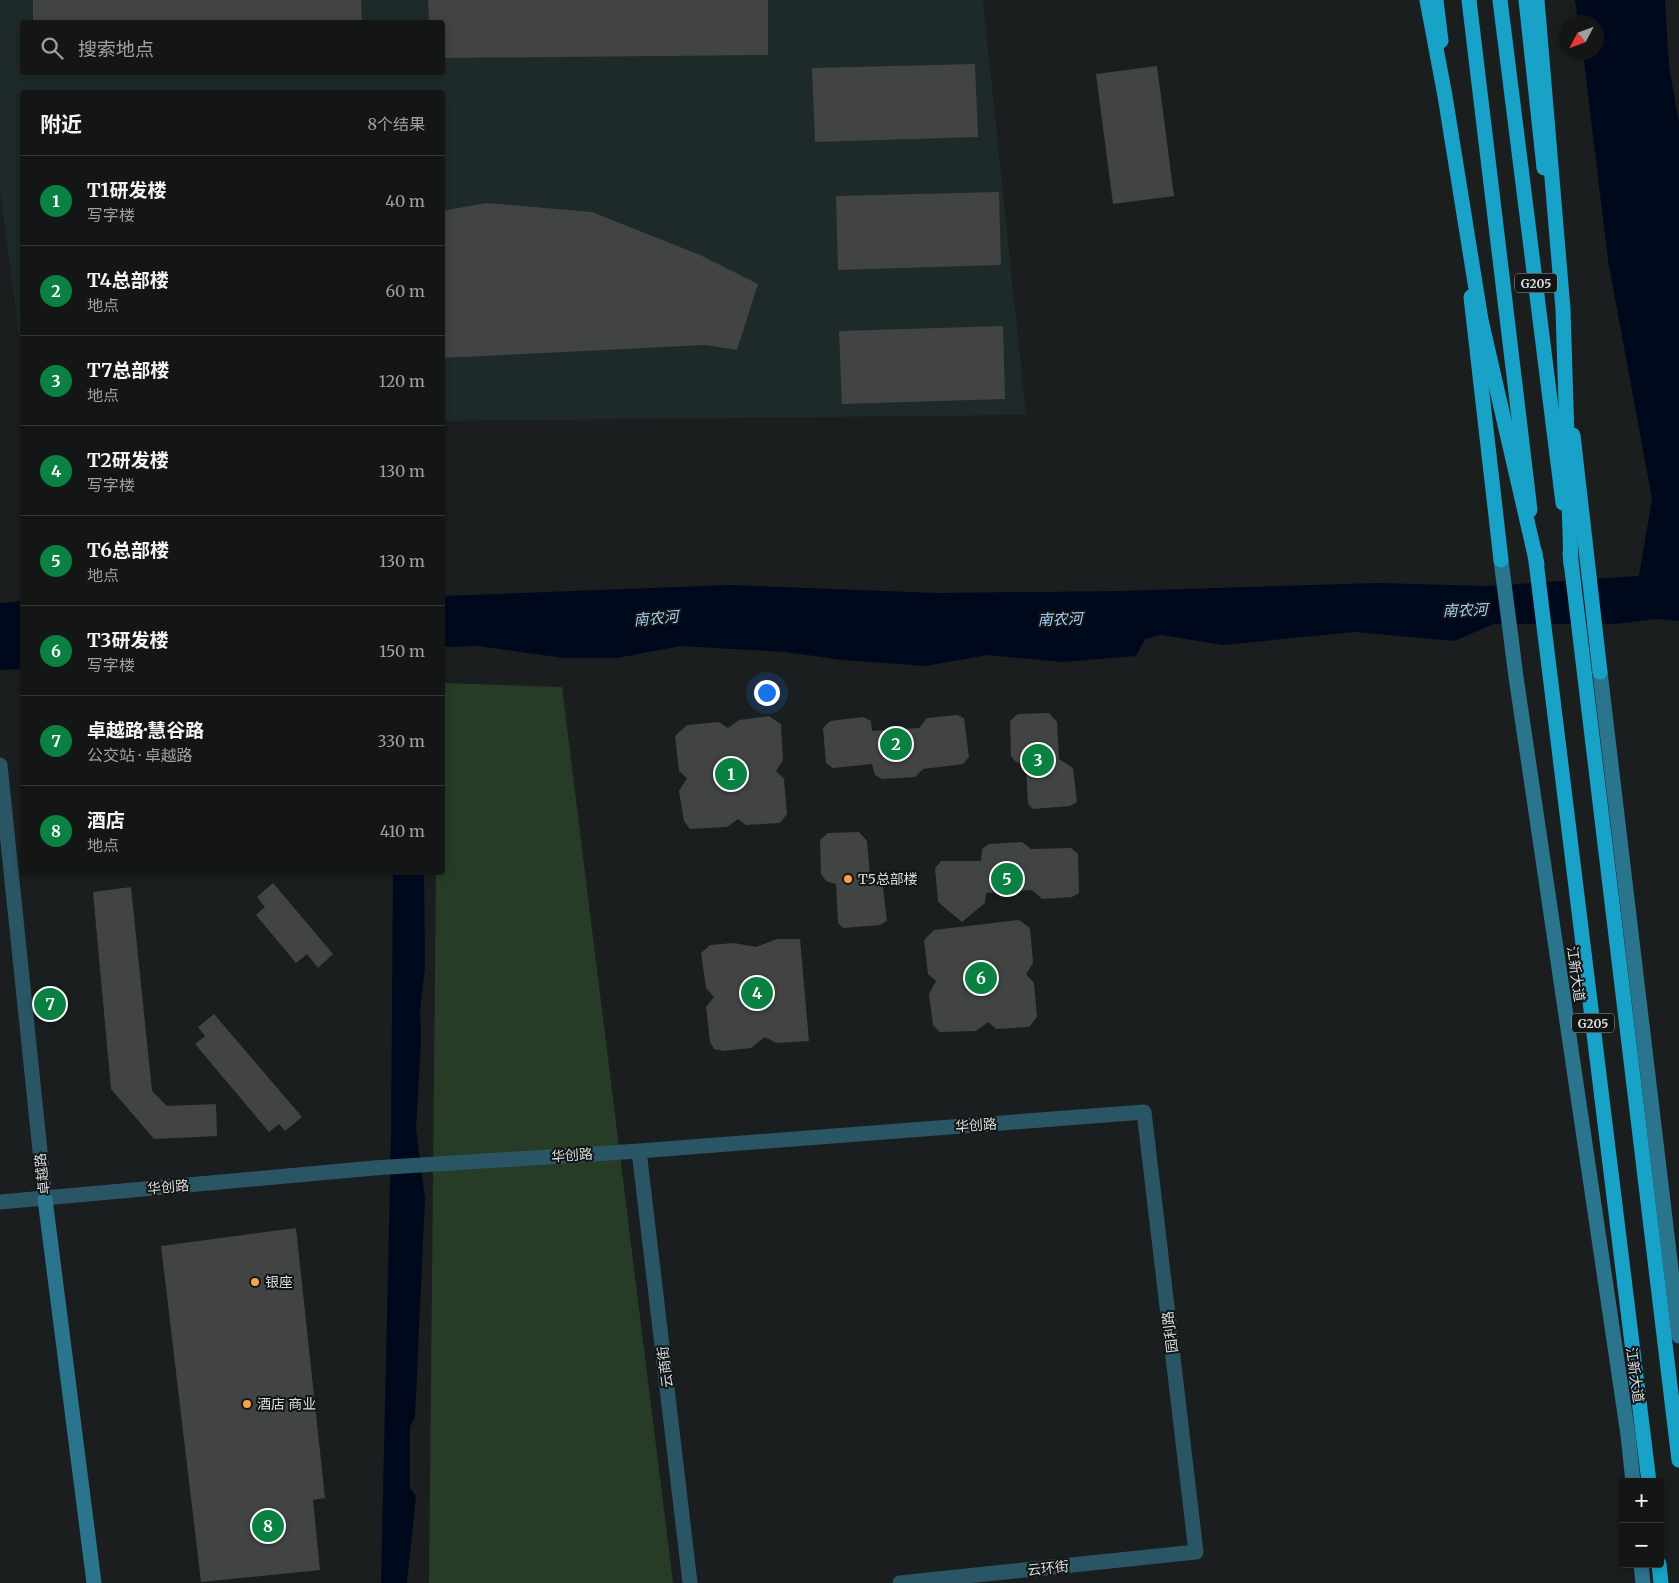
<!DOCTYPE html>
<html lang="zh">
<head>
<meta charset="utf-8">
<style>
  :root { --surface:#141616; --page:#1d1f1f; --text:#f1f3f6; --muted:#9d9fa1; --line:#333535; --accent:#0b8043 }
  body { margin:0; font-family:Merriweather,"Noto Sans SC",serif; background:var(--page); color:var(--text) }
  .controls { position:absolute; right:15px; bottom:15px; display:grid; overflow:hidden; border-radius:5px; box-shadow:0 2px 8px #0003 }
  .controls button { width:45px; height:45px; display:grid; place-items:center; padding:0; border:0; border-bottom:1px solid var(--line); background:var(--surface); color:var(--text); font:25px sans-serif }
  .compass { position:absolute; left:1559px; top:15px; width:45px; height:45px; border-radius:50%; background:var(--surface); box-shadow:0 2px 8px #0003; rotate:229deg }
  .you { position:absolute; left:766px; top:692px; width:18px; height:18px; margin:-12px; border:4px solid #fff; border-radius:50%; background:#1a73e8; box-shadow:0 0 0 8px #1a73e833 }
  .badge { display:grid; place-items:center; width:32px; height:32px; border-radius:50%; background:var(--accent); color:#fff; font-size:16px; font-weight:700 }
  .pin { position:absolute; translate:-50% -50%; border:2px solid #fff; box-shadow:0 1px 5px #0006 }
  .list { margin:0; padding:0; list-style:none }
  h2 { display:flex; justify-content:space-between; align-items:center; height:65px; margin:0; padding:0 20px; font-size:21px }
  h2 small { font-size:16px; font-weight:400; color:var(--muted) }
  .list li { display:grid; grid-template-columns:32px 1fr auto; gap:15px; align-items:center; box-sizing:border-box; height:90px; padding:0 20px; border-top:1px solid var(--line) }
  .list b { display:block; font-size:19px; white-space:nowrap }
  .list p { margin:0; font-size:16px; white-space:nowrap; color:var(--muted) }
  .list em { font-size:16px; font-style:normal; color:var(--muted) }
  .icon { flex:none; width:28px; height:28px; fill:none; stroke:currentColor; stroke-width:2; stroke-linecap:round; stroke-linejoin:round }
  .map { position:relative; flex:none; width:1679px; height:1583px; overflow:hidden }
  .search { position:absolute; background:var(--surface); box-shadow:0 2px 8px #0003; left:20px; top:20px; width:425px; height:55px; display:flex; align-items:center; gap:12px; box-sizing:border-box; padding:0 18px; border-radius:5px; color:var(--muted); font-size:19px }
  .panel { position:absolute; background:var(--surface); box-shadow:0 2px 8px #0003; left:20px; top:90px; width:425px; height:785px; border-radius:5px }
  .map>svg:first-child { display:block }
  .built { fill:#1e2929; fill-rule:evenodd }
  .green { fill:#273c27 }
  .water { fill:#00091c }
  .building { fill:#414443 }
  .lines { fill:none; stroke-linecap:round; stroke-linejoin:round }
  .street { stroke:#2a5564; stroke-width:15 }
  .secondary { stroke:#2a748d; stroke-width:15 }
  .highway { stroke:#18a2c8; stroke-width:15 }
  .highway-bridge { stroke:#18a2c8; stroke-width:15 }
  .poi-dot { fill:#f5a345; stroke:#121515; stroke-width:2 }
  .labels { text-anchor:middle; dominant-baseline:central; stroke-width:4; stroke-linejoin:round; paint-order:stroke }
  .shield { fill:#121515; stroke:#9ea0a0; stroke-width:1 }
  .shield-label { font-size:12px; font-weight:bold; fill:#dadcdc }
  .poi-label { font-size:14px; fill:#dadcdc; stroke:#121515; text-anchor:start }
  .street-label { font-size:14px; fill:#dadcdc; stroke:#121515 }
  .water-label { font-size:15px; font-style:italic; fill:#a6cef7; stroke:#121515 }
</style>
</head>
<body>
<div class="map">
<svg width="1679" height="1583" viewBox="0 0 1679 1583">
  <rect width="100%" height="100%" fill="#1b1e1e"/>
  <!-- built -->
  <path class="built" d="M0,0H983L1026,415L443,421L442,92H22V356L0,192ZM22,22H442V72H22Z"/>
  <!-- green -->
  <path class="green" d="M443,683L562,687L673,1583H429L436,873L442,872Z"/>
  <!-- water -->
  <path class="water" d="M1575,0H1665L1669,66L1679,123V621L1657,619L1615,624H1494L1454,641L1355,632L1223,645L1161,635L1145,639L1136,656L1063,662L987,655L926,666L843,660L785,652L681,646L617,658H564L478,646L443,647L442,596L729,585L937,593L1121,591L1377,583L1486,586L1639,576L1652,499L1608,260L1583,53L1596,52V22H1578Z
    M22,601V669L0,670V603Z
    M393,873H424L425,967L420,1010L421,1039L416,1129L425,1199L415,1417L410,1427V1488L416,1496L407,1583H381L391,1137Z"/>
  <!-- building -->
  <path class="building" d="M33,0H361L362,22H33Z
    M428,0H768V55L442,58V22H429Z
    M975,64L978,137L815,142L812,68Z
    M1157,66L1174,196L1113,204L1096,74Z
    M999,192L1001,265L838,270L836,196Z
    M486,203L592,212L700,255L758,284L737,350L705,345L442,358V211Z
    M1003,326L1005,399L842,404L839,331Z
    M1049,713L1057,722L1059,759L1073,768L1077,802L1070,806L1033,809L1028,804L1026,765L1016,762L1011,756L1010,721L1018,714Z
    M957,715L964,718L969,757L963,764L923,769L915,777L882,779L875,775L872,764L833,768L826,763L823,728L830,721L863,717L871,721L872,731L919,728L927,718Z
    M769,716L781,724L783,760L776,771L784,779L787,814L780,823L746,825L738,819L727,827L690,829L684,821L679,791L687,778L679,771L675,736L687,725L719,722L728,728L739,720Z
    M859,832L867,841L870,877L883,887L887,921L880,925L843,928L838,923L836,884L826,881L821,874L820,840L828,833Z
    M1022,842L1031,849L1071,848L1078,854L1079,893L1072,897L1042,899L1032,890L986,893L985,903L962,922L938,902L935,868L941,861H981L982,849L989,844Z
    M273,883L333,954L318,968L307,954L296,963L256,915L265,907L257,897Z
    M131,887L152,1091L167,1106L216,1104L217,1136L154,1139L111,1089L93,892Z
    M1019,920L1030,928L1033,963L1026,974L1034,983L1037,1017L1029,1027L996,1029L988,1022L976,1031L940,1032L933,1025L929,994L936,981L928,974L924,940L934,930Z
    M777,939H800L809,1041L776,1043L765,1037L751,1048L723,1051L714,1049L710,1042L706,1007L714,997L706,988L701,953L710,945L734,943L756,947Z
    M214,1014L302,1117L285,1131L279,1124L269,1132L195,1044L205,1036L198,1027Z
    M296,1228L325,1498L313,1500L320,1570L201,1582L161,1246Z"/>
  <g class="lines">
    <!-- street -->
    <path class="street" d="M0,765L45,1199
      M639,1151L690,1583
      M0,1202L374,1168L639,1151L1144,1112L1196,1552L900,1583"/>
    <!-- secondary -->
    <path class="secondary" d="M1501,560L1516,677L1628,1435L1633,1482
      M1600,672L1679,1336
      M45,1199L94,1583
      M1641,1564L1643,1583"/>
    <!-- highway -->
    <path class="highway" d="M1436,0L1441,41
      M1469,0L1530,510
      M1500,0L1563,503
      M1526,0L1544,168
      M1471,297L1501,560
      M1573,435L1600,672
      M1535,553L1649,1482
      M1570,553L1679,1460
      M1659,1564L1661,1583"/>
    <!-- highway-bridge -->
    <path class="highway-bridge" d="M1427,0L1445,96L1481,320L1537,564
      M1537,0L1563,309L1571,565"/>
  </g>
  <!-- markers -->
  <g class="poi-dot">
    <circle cx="848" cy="879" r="5"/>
    <circle cx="255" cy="1282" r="5"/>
    <circle cx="247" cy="1404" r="5"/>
  </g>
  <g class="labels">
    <!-- shield labels -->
    <g class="shield">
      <rect x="1515" y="273.5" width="42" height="19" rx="4"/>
      <rect x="1572" y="1013.5" width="42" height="19" rx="4"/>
    </g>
    <g class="shield-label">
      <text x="1536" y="283">G205</text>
      <text x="1593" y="1023">G205</text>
    </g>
    <!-- poi labels -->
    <g class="poi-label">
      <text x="858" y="879">T5总部楼</text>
      <text x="265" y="1282">银座</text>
      <text x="257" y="1404">酒店 商业</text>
    </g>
    <!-- street labels -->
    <g class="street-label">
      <text transform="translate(1576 974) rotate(82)">江新大道</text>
      <text transform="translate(976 1125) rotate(-4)">华创路</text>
      <text transform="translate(572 1155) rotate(-4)">华创路</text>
      <text transform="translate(42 1174) rotate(-96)">卓越路</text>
      <text transform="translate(168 1187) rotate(-5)">华创路</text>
      <text transform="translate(1170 1332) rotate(-97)">园利路</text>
      <text transform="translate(665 1367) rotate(-97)">云商街</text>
      <text transform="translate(1635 1375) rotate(82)">江新大道</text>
      <text transform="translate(1048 1568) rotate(-6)">云环街</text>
    </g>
    <!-- water labels -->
    <g class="water-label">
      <text transform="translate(1465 610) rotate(-2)">南农河</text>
      <text transform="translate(656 618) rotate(-5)">南农河</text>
      <text transform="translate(1060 619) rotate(-2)">南农河</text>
    </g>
  </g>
</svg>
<div class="controls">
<button>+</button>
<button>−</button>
</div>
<svg class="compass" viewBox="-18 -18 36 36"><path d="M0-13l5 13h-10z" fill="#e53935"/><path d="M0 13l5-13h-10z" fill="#9d9fa1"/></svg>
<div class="you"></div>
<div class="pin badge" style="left:731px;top:774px">1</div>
<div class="pin badge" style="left:896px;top:744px">2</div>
<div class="pin badge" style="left:1038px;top:760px">3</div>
<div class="pin badge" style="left:757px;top:993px">4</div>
<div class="pin badge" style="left:1007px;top:879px">5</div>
<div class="pin badge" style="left:981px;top:978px">6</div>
<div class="pin badge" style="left:50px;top:1004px">7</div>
<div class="pin badge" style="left:268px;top:1526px">8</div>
<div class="search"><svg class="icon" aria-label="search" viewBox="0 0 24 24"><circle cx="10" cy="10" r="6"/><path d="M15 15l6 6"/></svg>搜索地点</div>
<section class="panel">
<h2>附近<small>8个结果</small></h2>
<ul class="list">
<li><span class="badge">1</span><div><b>T1研发楼</b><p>写字楼</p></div><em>40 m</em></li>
<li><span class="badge">2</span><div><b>T4总部楼</b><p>地点</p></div><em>60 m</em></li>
<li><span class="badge">3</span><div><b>T7总部楼</b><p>地点</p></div><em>120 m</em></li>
<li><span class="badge">4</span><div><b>T2研发楼</b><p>写字楼</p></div><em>130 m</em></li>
<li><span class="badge">5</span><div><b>T6总部楼</b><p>地点</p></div><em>130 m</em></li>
<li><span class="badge">6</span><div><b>T3研发楼</b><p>写字楼</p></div><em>150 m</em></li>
<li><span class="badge">7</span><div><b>卓越路·慧谷路</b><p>公交站 · 卓越路</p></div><em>330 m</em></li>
<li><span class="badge">8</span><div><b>酒店</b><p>地点</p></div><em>410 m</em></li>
</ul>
</section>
</div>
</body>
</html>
